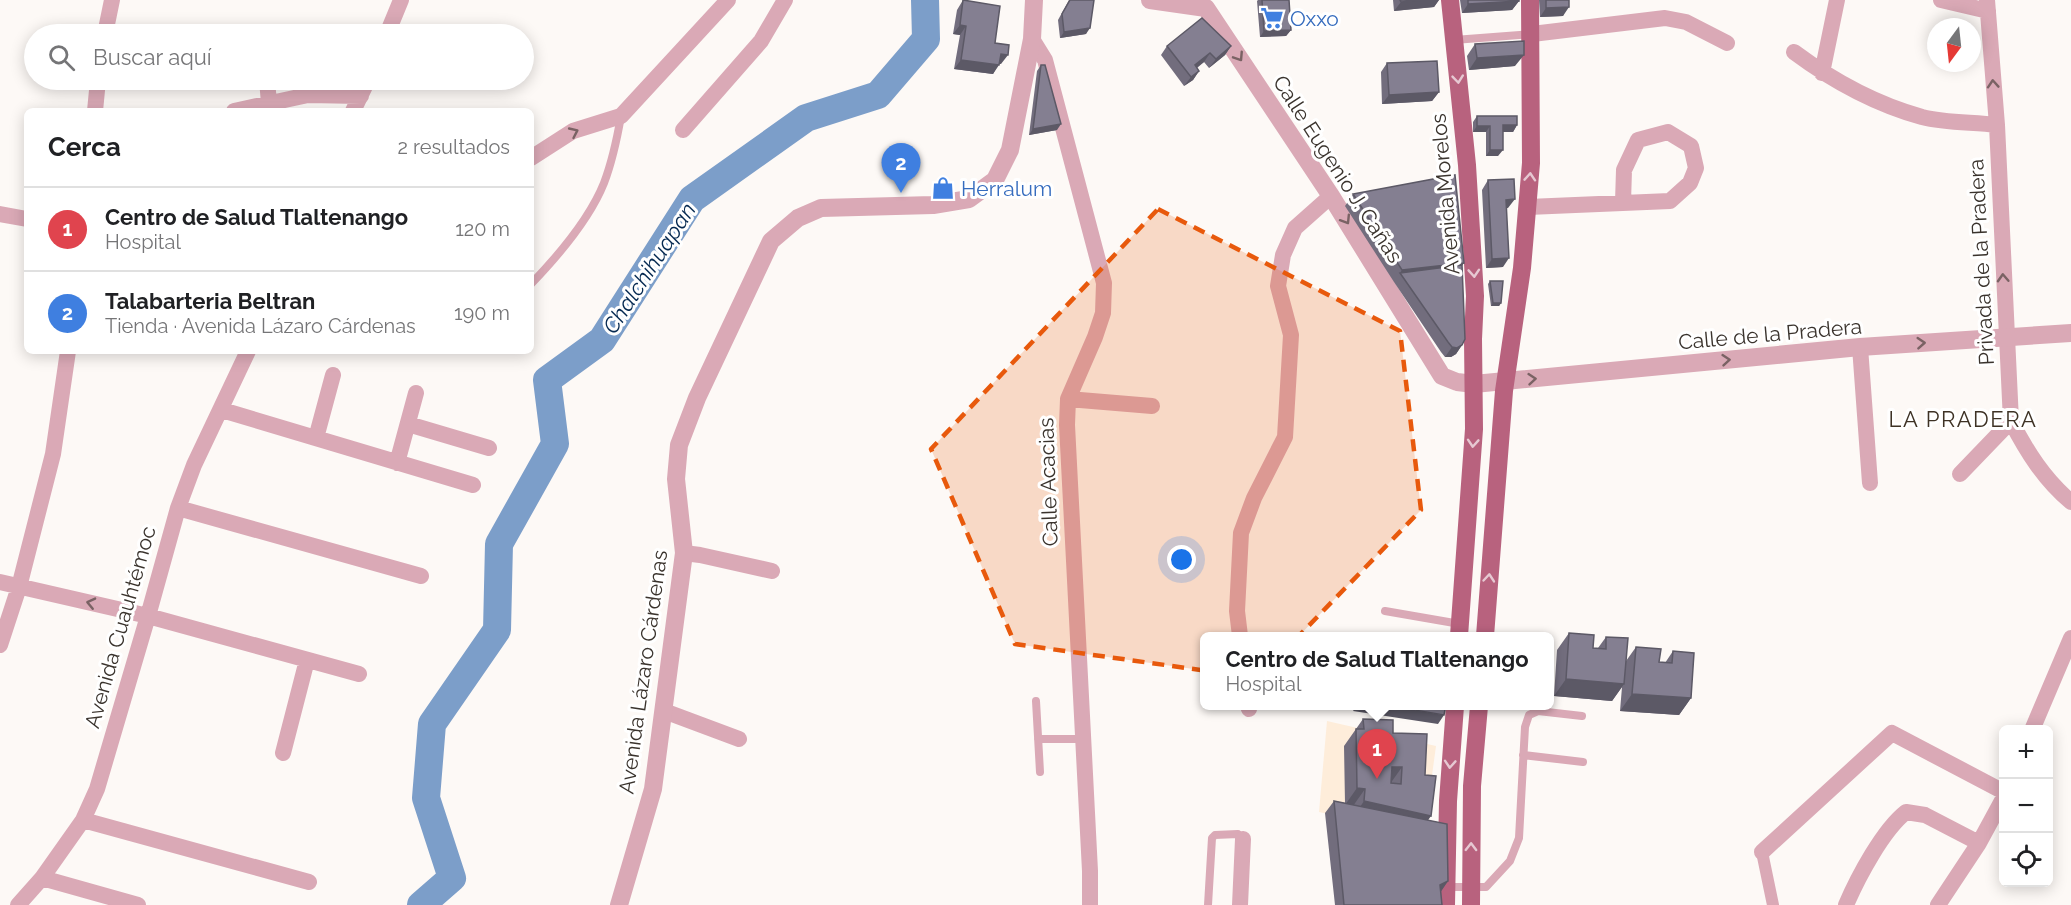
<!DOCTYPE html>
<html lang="es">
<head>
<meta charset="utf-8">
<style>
  :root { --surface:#fff; --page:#f2f2f2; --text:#202124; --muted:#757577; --line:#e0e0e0; --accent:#6453cc }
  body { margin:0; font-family:Raleway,sans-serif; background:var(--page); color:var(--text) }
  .controls { position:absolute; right:18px; bottom:18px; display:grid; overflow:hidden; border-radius:9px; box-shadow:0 3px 15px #0003 }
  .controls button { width:54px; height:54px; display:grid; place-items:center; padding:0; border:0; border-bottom:2px solid var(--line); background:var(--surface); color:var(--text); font:30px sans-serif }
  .compass { position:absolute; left:1927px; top:18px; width:54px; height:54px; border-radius:50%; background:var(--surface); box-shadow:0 3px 15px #0003; rotate:195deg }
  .you { position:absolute; left:1182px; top:560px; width:21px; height:21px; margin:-15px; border:4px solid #fff; border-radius:50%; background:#1a73e8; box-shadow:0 0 0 9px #1a73e833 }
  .badge { display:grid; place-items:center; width:39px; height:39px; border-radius:50%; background:var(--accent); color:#fff; font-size:20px; font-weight:700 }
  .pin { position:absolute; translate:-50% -50px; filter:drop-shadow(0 2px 3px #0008) }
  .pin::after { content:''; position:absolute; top:32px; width:21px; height:18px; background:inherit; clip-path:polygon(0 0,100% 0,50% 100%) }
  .popup { position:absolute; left:1200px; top:632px; width:354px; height:78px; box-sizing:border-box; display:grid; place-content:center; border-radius:9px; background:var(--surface); filter:drop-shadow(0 2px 4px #0005); font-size:20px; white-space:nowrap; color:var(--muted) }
  .popup b { font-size:22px; color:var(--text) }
  .popup::after { content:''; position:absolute; left:50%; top:100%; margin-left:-12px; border:12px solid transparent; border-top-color:var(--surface) }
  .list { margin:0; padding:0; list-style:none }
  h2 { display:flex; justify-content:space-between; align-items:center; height:78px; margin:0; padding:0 24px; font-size:26px }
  h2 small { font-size:20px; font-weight:400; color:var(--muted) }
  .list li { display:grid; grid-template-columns:39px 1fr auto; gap:18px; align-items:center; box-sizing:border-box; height:84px; padding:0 24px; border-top:2px solid var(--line) }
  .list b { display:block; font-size:22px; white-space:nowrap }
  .list p { margin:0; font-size:20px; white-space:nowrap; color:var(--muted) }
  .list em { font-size:20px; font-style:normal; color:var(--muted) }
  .icon { flex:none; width:33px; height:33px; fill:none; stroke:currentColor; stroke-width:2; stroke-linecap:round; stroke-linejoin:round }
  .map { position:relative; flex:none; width:2071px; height:905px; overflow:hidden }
  .search { position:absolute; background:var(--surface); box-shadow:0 3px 15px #0003; left:24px; top:24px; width:510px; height:66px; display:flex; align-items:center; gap:15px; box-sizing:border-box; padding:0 21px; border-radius:33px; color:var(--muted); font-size:22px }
  .panel { position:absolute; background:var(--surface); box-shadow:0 3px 15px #0003; left:24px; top:108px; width:510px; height:246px; border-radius:9px }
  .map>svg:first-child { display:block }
  .built { fill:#feedda }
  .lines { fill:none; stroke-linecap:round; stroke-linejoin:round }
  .river { stroke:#7c9ec9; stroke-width:28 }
  .service { stroke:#daa9b6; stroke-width:8 }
  .pedestrian { stroke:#daa9b6; stroke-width:12 }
  .minor { stroke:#daa9b6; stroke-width:16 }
  .tertiary { stroke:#daa9b6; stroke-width:18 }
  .primary { stroke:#b8627e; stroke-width:18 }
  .wall { fill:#726d7d }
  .shaded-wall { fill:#5c5966 }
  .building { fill:#847f91; stroke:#5c5966; stroke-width:1.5; fill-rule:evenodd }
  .oneway { stroke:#7a6264 }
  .oneway2 { stroke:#e6c8d2 }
  .marked { fill:#e8590c; fill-opacity:0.2; stroke:#e8590c; stroke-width:4.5; stroke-dasharray:12 8; stroke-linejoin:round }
  .labels { text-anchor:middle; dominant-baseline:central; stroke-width:6; stroke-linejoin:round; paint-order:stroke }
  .shop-label { font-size:21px; fill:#366cbe; stroke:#fff; text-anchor:start }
  .street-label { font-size:21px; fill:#3a332d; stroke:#fff }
  .water-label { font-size:22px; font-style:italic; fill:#052951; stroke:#fff }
  .neighbourhood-label { font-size:22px; letter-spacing:1.5px; fill:#3e3225; stroke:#fff }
</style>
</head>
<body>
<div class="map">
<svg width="2071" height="905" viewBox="0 0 2071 905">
  <rect width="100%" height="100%" fill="#fdf9f6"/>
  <!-- built -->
  <path class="built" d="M1327,721L1436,746L1424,834L1319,812Z"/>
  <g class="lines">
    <!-- river -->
    <path class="river" d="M421,905L452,878L426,798L432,724L497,630L499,544L555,444L547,380L602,340L692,199L806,118L878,95L926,39L925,0"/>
    <!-- service -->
    <path class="service" d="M1454,40L1531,34
      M531,284C557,257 590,218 604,183C612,162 617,139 621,116
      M1385,611L1460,624
      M1036,701L1040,772
      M1038,739H1083
      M1523,755L1583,762
      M1447,887H1486L1510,861L1519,838L1525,727L1529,715L1538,711L1582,716
      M1208,905L1212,838L1215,835L1238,834L1243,839"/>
    <!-- pedestrian -->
    <path class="pedestrian" d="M1762,852L1773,905"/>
    <!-- minor -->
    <path class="minor" d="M1941,0L1988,11
      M1987,0L1997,125L2011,421C2027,452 2044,479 2071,502
      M105,34L112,0
      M387,34L401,0
      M1532,34L1665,18L1686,22L1727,43
      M1032,39L1045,60L1104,283L1103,313L1095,337L1068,399L1067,425L1090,871V905
      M1794,52C1833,81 1875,104 1922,117C1946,123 1972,122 1997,125
      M1822,73L1837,0
      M267,80L269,103
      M95,111L98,80
      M234,111L308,95L361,96
      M353,111L368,80
      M683,130L761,41L785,0
      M531,158L573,131L621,116L728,0
      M1528,207L1670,201L1690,183L1696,168L1691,146L1668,132L1638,140L1624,170L1623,202
      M0,214L27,219
      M1860,347L1870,483
      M1068,399L1152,406
      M222,410L473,485
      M408,424L489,448
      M316,438L333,375
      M397,463L416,393
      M1960,474L2011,421
      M178,508L421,576
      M684,553L700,555L772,571
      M0,582L148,616L359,674
      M1240,636L1237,611L1241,533L1254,498L1285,437L1291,335L1278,286L1283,255L1295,228L1331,196
      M0,645L19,587L53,454L68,351
      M1248,706L1249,709
      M664,711L739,739
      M2032,730L2071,638
      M283,753L307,660
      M83,820L309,882
      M1762,852L1892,733L2004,792
      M42,878L138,905
      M18,905L42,878L83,820L97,789L148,616L178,508L194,465L248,351
      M1240,905L1243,839
      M1846,905C1858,877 1883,830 1906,812L1925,815L1979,843
      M1938,905L1979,843L2004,797"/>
    <!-- tertiary -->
    <path class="tertiary" d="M1150,0L1206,8L1331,196L1442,376L1457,382L1474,384L1860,347L2071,333
      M619,905L653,789L684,553L676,479L679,445L697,398L771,241L798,218L821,208L933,205L969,199L995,180L1010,150L1032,39L1034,0"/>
    <!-- primary -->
    <path class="primary" d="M1450,0L1467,165L1475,296L1473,339L1474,429L1459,636
      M1485,636L1504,391L1522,268L1531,163L1530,0
      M1446,905L1448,801L1455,706
      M1471,905L1472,786L1479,706"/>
  </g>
  <!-- wall -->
  <path class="wall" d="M963,0L995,43L1001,64L999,63L993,74L954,69L960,35L953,34L957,10Z
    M1069,0H1094L1086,34L1060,38L1058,20Z
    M1258,0H1289L1291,30L1286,36L1260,37L1257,1Z
    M1393,0H1439L1434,7L1394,11Z
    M1460,0H1519V1L1512,10L1462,13Z
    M1539,0H1569L1563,16L1540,17Z
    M1475,44L1515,66L1469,70L1467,56Z
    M1167,46H1231L1225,55L1209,68L1204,62L1197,68L1199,71L1193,80L1184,86L1161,55Z
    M1387,63L1439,92L1432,101L1382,104L1381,72Z
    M1041,65L1057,130L1029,135L1037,71Z
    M1477,116L1517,125L1513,132H1503L1498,156H1486V132H1473V122Z
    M1488,180L1508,208H1507L1503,267L1486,268L1482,190Z
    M1353,194L1464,263L1462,265V345L1456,354L1451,357H1445L1441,352L1394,282L1345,206Z
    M1490,281L1501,303L1499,306H1491L1488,284Z
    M1569,633L1593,648H1598L1606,637L1626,661L1636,647L1659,662L1665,663L1673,651L1691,698L1679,715L1620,711L1622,687L1612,701L1554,696L1557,650Z
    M1363,719L1393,733L1425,775L1428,820L1448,881L1441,891L1442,905H1335L1325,813L1334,801L1345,803L1344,746Z"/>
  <!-- shaded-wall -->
  <path class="shaded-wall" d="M1423,0H1439L1434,7L1394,11L1401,2Z
    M1519,1L1512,10L1462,13L1468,4Z
    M1569,7L1563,16L1540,17L1546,8Z
    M960,25L966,26L960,35L953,34Z
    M1090,28L1086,34L1060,38L1064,32Z
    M1291,30L1286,36L1260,37L1264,31Z
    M1231,46L1225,55L1209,68L1216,59Z
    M1210,53L1204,62L1188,74L1195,65Z
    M1001,54L1008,55L1001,64L994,63Z
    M1524,55L1515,66L1469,70L1477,58Z
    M961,60L999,65L993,74L954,69Z
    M1199,71L1193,80L1184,86L1191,77Z
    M1439,92L1432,101L1382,104L1389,95Z
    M1061,124L1057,130L1029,135L1033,129Z
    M1503,125H1517L1513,132H1498Z
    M1477,126H1490L1486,132H1473Z
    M1490,150H1503L1498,156H1486Z
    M1515,199L1508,208L1500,209L1506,200Z
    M1509,258L1503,267L1486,268L1492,259Z
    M1464,263L1455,275L1400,273L1394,282L1402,270Z
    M1493,303H1501L1499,306H1491Z
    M1462,345L1456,354L1451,357H1445L1452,347Z
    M1566,679L1624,684L1612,701L1554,696Z
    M1632,694L1691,698L1679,715L1620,711Z
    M1357,705H1385L1444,715L1438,724L1353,711Z
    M1392,767H1402L1390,784Z
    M1357,788L1365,789L1353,806L1345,805Z
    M1364,801L1431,816L1419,833L1352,819Z
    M1448,881L1440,893V885Z"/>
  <!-- building -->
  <path class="building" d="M963,0L1000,6L995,43L1009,45L1008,55L1001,54L999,65L961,60L966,26L960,25Z
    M1070,0H1094L1090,28L1064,32L1062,14Z
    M1262,0H1289L1291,30L1264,31Z
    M1400,0H1423L1401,2Z
    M1468,0H1519V1L1468,4Z
    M1546,0H1569V7L1546,8Z
    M1202,18L1231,46L1216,59L1210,53L1195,65L1199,71L1191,77L1167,46Z
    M1524,41V55L1477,58L1475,44Z
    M1437,61L1439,92L1389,95L1387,63Z
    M1041,65H1045L1061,124L1033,129Z
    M1477,116H1517V125H1503V150H1490V126H1477Z
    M1455,175L1464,263L1402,270L1353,194Z
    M1514,179L1515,199L1506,200L1509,258L1492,259L1488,180Z
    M1462,265L1465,339L1462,345L1457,348L1452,347L1448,342L1400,273Z
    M1490,281H1503L1501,303H1493Z
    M1569,633L1594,635L1593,648L1606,649V637L1628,638L1624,684L1566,679Z
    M1636,647L1661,649L1659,662L1672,663L1673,651L1694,653L1691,698L1632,694Z
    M1385,705H1446L1444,715Z
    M1363,719L1393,720V733L1427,734L1425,775L1436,776L1431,816L1364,801L1365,789L1357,788L1356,729H1364ZM1392,767H1402L1401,784L1391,783Z
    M1334,801L1447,824L1448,881L1440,885L1442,905H1344Z"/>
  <!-- one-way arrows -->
  <defs><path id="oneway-chevron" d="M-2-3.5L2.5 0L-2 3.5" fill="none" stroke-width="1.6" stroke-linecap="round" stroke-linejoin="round" transform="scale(1.5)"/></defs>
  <g class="oneway">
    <use href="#oneway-chevron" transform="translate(1239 57) rotate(57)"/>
    <use href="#oneway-chevron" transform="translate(1993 84) rotate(-94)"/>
    <use href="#oneway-chevron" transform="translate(574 132) rotate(-25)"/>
    <use href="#oneway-chevron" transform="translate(1346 220) rotate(58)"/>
    <use href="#oneway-chevron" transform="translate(2003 278) rotate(-93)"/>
    <use href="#oneway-chevron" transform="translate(1921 343) rotate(-4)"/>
    <use href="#oneway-chevron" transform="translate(1726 360) rotate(-5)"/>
    <use href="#oneway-chevron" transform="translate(1532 379) rotate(-5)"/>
    <use href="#oneway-chevron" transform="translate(91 603) rotate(-167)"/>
  </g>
  <g class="oneway2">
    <use href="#oneway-chevron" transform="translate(1458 79) rotate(84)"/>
    <use href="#oneway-chevron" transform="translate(1530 177) rotate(-86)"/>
    <use href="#oneway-chevron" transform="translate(1474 273) rotate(86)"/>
    <use href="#oneway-chevron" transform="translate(1473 443) rotate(94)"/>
    <use href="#oneway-chevron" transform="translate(1489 578) rotate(-85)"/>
    <use href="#oneway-chevron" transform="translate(1450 764) rotate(94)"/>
    <use href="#oneway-chevron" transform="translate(1471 847) rotate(-89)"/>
  </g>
  <!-- marked area -->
  <path class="marked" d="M1158,209L1400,331L1421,510L1258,678L1015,644L931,449Z"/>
  <!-- icons -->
  <defs>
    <g id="supermarket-bare" transform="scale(1.8)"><path d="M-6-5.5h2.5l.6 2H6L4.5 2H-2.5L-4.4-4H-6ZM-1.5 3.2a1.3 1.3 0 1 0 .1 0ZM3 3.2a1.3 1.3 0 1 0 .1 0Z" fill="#3f7fe0" stroke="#fff" stroke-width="2.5" paint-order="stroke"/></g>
    <g id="shop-bare" transform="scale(1.8)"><path d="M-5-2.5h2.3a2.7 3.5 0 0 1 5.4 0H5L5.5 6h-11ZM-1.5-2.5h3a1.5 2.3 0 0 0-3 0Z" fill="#3f7fe0" stroke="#fff" stroke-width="2.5" paint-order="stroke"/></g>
  </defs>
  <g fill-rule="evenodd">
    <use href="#supermarket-bare" x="1272" y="18"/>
    <use href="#shop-bare" x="943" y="188"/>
  </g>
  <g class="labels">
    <!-- shop labels -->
    <g class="shop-label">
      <text x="1290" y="18">Oxxo</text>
      <text x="961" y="188">Herralum</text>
    </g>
    <!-- street labels -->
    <g class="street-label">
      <text transform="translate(1338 169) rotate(57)">Calle Eugenio J. Cañas</text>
      <text transform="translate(1445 194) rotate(-95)">Avenida Morelos</text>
      <text transform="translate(1981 262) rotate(-93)">Privada de la Pradera</text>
      <text transform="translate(1770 334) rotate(-5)">Calle de la Pradera</text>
      <text transform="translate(1048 482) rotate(-92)">Calle Acacias</text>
      <text transform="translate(120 627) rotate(-74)">Avenida Cuauhtémoc</text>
      <text transform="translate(643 672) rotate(-82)">Avenida Lázaro Cárdenas</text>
    </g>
    <!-- water labels -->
    <g class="water-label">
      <text transform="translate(649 268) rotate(-57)">Chalchihuapan</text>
    </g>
    <!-- neighbourhood labels -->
    <g class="neighbourhood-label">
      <text x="1963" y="419">LA PRADERA</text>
    </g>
  </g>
</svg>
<div class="controls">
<button>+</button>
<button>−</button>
<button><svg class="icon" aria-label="locate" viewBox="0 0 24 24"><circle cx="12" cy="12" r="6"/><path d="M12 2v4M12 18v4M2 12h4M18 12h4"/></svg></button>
</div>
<svg class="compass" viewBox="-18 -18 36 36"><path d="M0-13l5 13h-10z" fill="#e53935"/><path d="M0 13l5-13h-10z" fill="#757577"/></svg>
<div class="you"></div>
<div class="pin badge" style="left:1377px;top:779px;background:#e0444e">1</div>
<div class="popup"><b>Centro de Salud Tlaltenango</b>Hospital</div>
<div class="pin badge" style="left:901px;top:193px;background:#3f7fe0">2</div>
<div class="search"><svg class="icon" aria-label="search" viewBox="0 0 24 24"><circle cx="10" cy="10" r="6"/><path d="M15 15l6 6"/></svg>Buscar aquí</div>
<section class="panel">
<h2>Cerca<small>2 resultados</small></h2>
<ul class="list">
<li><span class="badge" style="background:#e0444e">1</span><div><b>Centro de Salud Tlaltenango</b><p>Hospital</p></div><em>120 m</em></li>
<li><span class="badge" style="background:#3f7fe0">2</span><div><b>Talabarteria Beltran</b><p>Tienda · Avenida Lázaro Cárdenas</p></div><em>190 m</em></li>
</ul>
</section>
</div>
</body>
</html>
